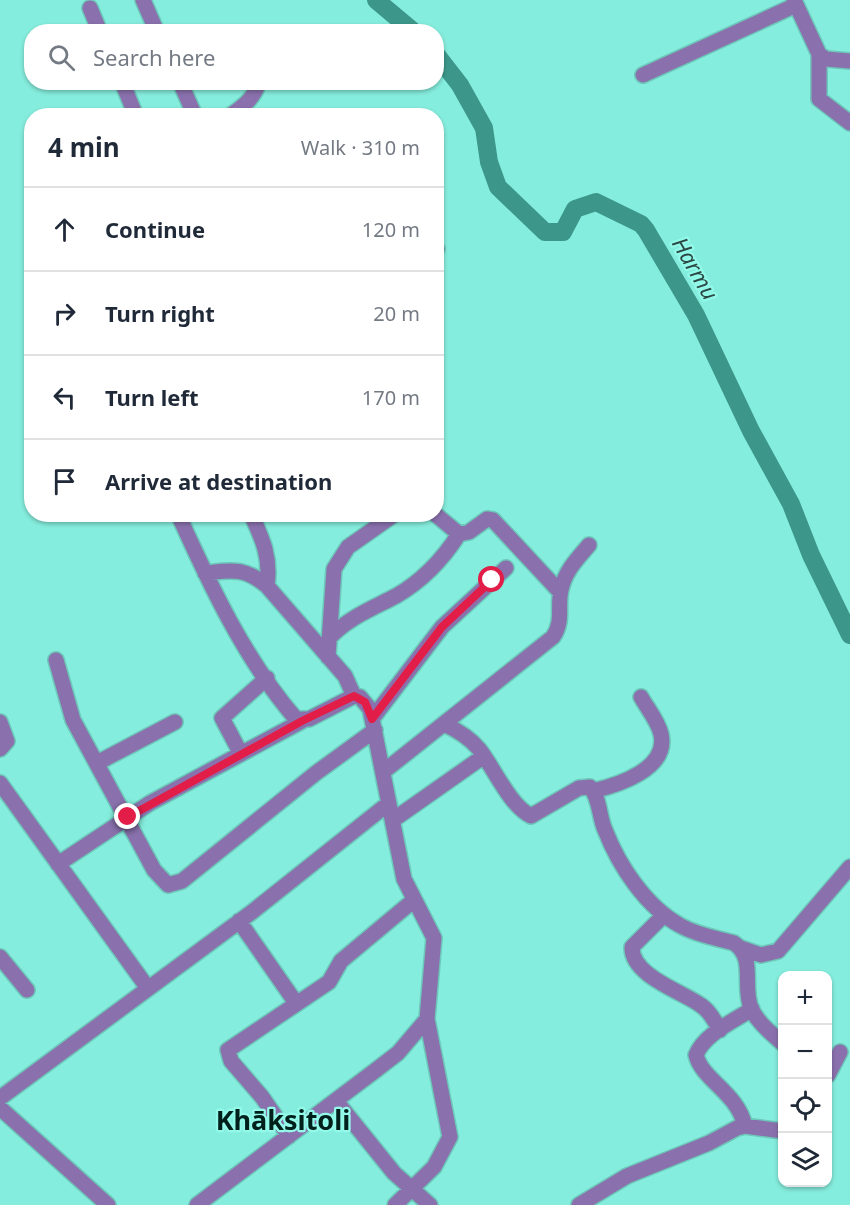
<!DOCTYPE html>
<html lang="en">
<head>
<meta charset="utf-8">
<style>
  :root { --surface:#fff; --page:#f2f2f3; --text:#1f2937; --muted:#747a83; --line:#e0e1e3 }
  body { margin:0; font-family:"Noto Sans",sans-serif; background:var(--page); color:var(--text) }
  .controls { position:absolute; right:18px; bottom:18px; display:grid; overflow:hidden; border-radius:12px; box-shadow:0 2px 4px #0004 }
  .controls button { width:54px; height:54px; display:grid; place-items:center; padding:0; border:0; border-bottom:2px solid var(--line); background:var(--surface); color:var(--text); font:30px sans-serif }
  .stop { position:absolute; width:18px; height:18px; margin:-14px; border:4px solid #e11d48; border-radius:50%; background:#fff }
  .stop.end { background:#e11d48; border-color:#fff; box-shadow:0 2px 6px #0008 }
  .list { margin:0; padding:0; list-style:none }
  h2 { display:flex; justify-content:space-between; align-items:center; height:78px; margin:0; padding:0 24px; font-size:26px }
  h2 small { font-size:20px; font-weight:400; color:var(--muted) }
  .list li { display:grid; grid-template-columns:39px 1fr auto; gap:18px; align-items:center; box-sizing:border-box; height:84px; padding:0 24px; border-top:2px solid var(--line) }
  .list b { display:block; font-size:22px; white-space:nowrap }
  .list em { font-size:20px; font-style:normal; color:var(--muted) }
  .icon { flex:none; width:33px; height:33px; fill:none; stroke:currentColor; stroke-width:2; stroke-linecap:round; stroke-linejoin:round }
  .map { position:relative; flex:none; width:850px; height:1205px; overflow:hidden }
  .search { position:absolute; background:var(--surface); box-shadow:0 2px 4px #0004; left:24px; top:24px; width:420px; height:66px; display:flex; align-items:center; gap:15px; box-sizing:border-box; padding:0 21px; border-radius:24px; color:var(--muted); font-size:22px }
  .panel { position:absolute; background:var(--surface); box-shadow:0 2px 4px #0004; left:24px; top:108px; width:420px; height:414px; border-radius:24px }
  .map>svg:first-child { display:block }
  .lines { fill:none; stroke-linecap:round; stroke-linejoin:round }
  .river { stroke:#3c978a; stroke-width:18 }
  .minor-casing { stroke:#6dc8ba; stroke-width:18 }
  .minor { stroke:#8a71ad; stroke-width:15 }
  .route { stroke:#e11d48; stroke-width:8 }
  .labels { text-anchor:middle; dominant-baseline:central; stroke-width:4.5; stroke-linejoin:round; paint-order:stroke }
  .water-label { font-size:22px; font-style:italic; fill:#2c4844; stroke:#93faea }
  .district-label { font-size:27px; font-weight:bold; fill:#00201c; stroke:#93faea }
</style>
</head>
<body>
<div class="map">
<svg width="850" height="1205" viewBox="0 0 850 1205">
  <rect width="100%" height="100%" fill="#85eddd"/>
  <g class="lines">
    <!-- river -->
    <path class="river" d="M376,0L414,32
      M436,54L460,85L484,128L489,162L498,187L545,232H563L575,209L596,202L641,224L646,230L696,315L751,431L791,504L811,555L850,635"/>
    <!-- minor casing -->
    <g class="minor-casing">
      <path id="minor" d="M143,0L157,32
        M794,0L819,54L826,59L850,61
        M90,8L100,32
        M819,54V99L850,123
        M643,75L796,5
        M122,82L136,116
        M180,82L195,116
        M230,116C243,106 254,99 259,82
        M436,249H437
        M178,514C210,585 245,660 296,719H309L354,696L360,697L370,709L404,879L434,938L427,1019L450,1137L434,1167L395,1205
        M251,514C263,540 271,558 267,586
        M435,514L459,534L469,532L487,519L493,520L560,592
        M205,573C233,570 244,567 267,586L345,676L354,696
        M329,638C348,618 371,609 396,596C422,581 443,559 459,534
        M328,657L334,569L348,547L395,514
        M56,660L73,720L154,870L168,885L182,881L316,773L375,730
        M372,719L442,627L506,568
        M0,722L7,741L0,749
        M444,724C457,730 469,737 479,749C494,768 510,806 531,816L579,788L590,787C600,798 599,817 605,830C619,866 646,907 681,926C697,935 716,938 734,943C756,958 742,985 751,1008C757,1022 771,1033 782,1043
        M241,754L222,718L267,678
        M97,763L175,722
        M383,772L553,637C564,621 557,607 561,590C565,571 577,559 589,545
        M0,783L147,987
        M593,791C618,785 669,769 661,734C658,721 647,708 641,697
        M393,820L484,756
        M58,864L150,803L302,721
        M664,915L632,947C631,975 680,991 699,1004C709,1010 714,1020 720,1030
        M239,921L296,1003
        M741,948L761,955L778,951L850,867
        M0,957L27,990
        M828,1075L840,1052
        M0,1098L252,912L389,803
        M336,1101L394,1173L430,1205
        M0,1108L108,1205
        M745,1126C737,1092 702,1080 696,1055C704,1034 734,1021 752,1009
        M289,1136L262,1097L231,1061L228,1050L329,982L341,961L414,900
        M197,1205L376,1070L398,1053L427,1019
        M579,1205L627,1176L709,1143L737,1128L745,1126L782,1131"/>
    </g>
    <!-- minor -->
    <use href="#minor" class="minor"/>
  </g>
  <g class="lines">
    <!-- route -->
    <path class="route" d="M128,817L302,721L354,696L365,702L372,719L442,627L492,580"/>
  </g>
  <g class="labels">
    <!-- water labels -->
    <g class="water-label">
      <text transform="translate(696 268) rotate(60)">Harmu</text>
    </g>
    <!-- district labels -->
    <g class="district-label">
      <text x="283" y="1119">Khāksitoli</text>
    </g>
  </g>
</svg>
<div class="controls">
<button>+</button>
<button>−</button>
<button><svg class="icon" aria-label="locate" viewBox="0 0 24 24"><circle cx="12" cy="12" r="6"/><path d="M12 2v4M12 18v4M2 12h4M18 12h4"/></svg></button>
<button><svg class="icon" aria-label="layers" viewBox="0 0 24 24"><path d="M12 4l9 5-9 5-9-5zM3 14l9 5 9-5"/></svg></button>
</div>
<div class="stop" style="left:492px;top:580px"></div>
<div class="stop end" style="left:128px;top:817px"></div>
<div class="search"><svg class="icon" aria-label="search" viewBox="0 0 24 24"><circle cx="10" cy="10" r="6"/><path d="M15 15l6 6"/></svg>Search here</div>
<section class="panel">
<h2>4 min<small>Walk · 310 m</small></h2>
<ul class="list">
<li><svg class="icon" aria-label="ahead" viewBox="0 0 24 24"><path d="M12 20V5M6 11l6-6 6 6"/></svg><div><b>Continue</b></div><em>120 m</em></li>
<li><svg class="icon" aria-label="right" viewBox="0 0 24 24"><path d="M7 20v-9h11M14 6l5 5-5 5"/></svg><div><b>Turn right</b></div><em>20 m</em></li>
<li><svg class="icon" aria-label="left" viewBox="0 0 24 24"><path d="M17 20v-9H6M10 6l-5 5 5 5"/></svg><div><b>Turn left</b></div><em>170 m</em></li>
<li><svg class="icon" aria-label="arrive" viewBox="0 0 24 24"><path d="M6 21V4h12l-3 4 3 4H6"/></svg><div><b>Arrive at destination</b></div></li>
</ul>
</section>
</div>
</body>
</html>
